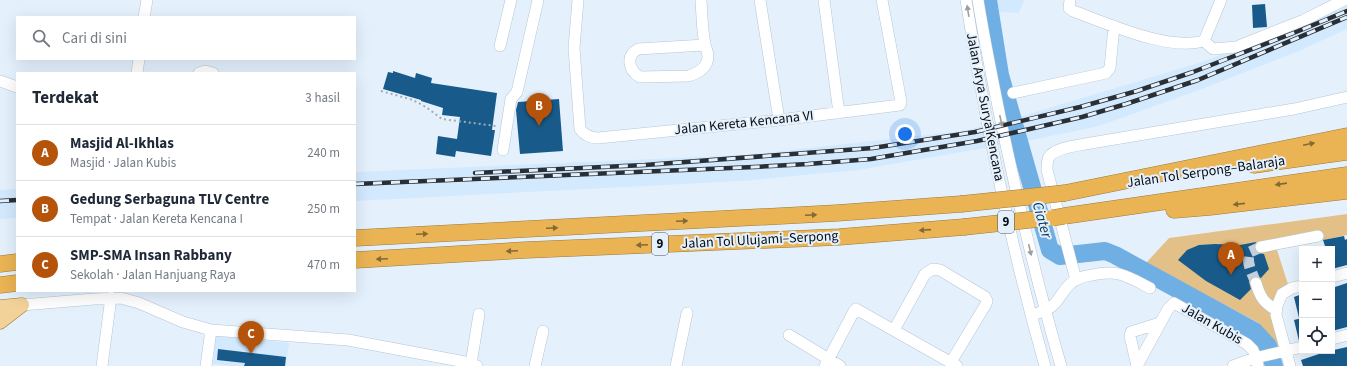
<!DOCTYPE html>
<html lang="id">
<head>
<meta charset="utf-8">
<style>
  :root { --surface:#fff; --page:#f6f6f7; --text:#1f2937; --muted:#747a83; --line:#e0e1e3; --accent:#b45309 }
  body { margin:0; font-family:"Source Sans 3",sans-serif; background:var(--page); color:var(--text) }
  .controls { position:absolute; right:12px; bottom:12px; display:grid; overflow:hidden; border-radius:0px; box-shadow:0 4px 16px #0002 }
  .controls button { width:36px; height:36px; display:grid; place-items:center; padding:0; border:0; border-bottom:1px solid var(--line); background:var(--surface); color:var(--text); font:20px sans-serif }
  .you { position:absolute; left:905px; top:134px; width:14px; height:14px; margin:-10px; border:3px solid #fff; border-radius:50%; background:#1a73e8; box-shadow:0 0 0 6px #1a73e833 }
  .badge { display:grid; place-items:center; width:26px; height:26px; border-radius:50%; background:var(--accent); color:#fff; font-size:13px; font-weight:700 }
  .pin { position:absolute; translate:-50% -33px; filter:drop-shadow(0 1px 2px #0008) }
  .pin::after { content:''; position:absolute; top:21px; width:14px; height:12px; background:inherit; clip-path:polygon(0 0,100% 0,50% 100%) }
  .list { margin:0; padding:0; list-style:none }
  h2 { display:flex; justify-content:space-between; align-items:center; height:52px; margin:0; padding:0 16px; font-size:17px }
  h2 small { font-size:13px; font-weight:400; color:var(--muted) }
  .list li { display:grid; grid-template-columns:26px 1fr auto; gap:12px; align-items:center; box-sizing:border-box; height:56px; padding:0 16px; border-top:1px solid var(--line) }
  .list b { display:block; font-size:15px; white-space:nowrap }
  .list p { margin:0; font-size:13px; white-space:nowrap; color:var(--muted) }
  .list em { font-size:13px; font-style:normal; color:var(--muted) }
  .icon { flex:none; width:22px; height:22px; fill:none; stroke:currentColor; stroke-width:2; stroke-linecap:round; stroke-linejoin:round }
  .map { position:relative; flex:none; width:1347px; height:366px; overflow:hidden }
  .search { position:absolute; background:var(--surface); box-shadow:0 4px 16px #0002; left:16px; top:16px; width:340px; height:44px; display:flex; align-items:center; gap:10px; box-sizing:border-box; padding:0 14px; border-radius:0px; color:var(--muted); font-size:15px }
  .panel { position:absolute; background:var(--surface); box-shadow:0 4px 16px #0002; left:16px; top:72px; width:340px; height:220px; border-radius:0px }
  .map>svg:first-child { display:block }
  .built { fill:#d3e9fd }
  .green { fill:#e3c087 }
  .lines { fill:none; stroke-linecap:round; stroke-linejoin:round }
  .river { stroke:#70afe4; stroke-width:18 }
  .building { fill:#185b8b }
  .minor-tunnel { stroke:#c3cfda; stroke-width:11; stroke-dasharray:11 5.5; stroke-linecap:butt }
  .minor-casing { stroke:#b5c5d3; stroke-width:12 }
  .major-casing { stroke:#9b7a3d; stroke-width:15 }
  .highway-casing { stroke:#9b7a3d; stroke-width:17 }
  .path { stroke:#a0aab4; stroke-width:2; stroke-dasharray:2 3; stroke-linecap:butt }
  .minor { stroke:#fff; stroke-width:11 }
  .major { stroke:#f2d298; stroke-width:14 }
  .highway { stroke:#eab454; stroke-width:16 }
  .rail-casing { stroke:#292f35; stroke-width:4.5 }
  .rail { stroke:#e4f1fd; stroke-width:3; stroke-dasharray:9; stroke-linecap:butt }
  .highway-bridge-casing { stroke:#9b7a3d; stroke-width:17; stroke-linecap:butt }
  .highway-bridge { stroke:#eab454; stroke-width:16 }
  .oneway { fill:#9c9ea0 }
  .oneway2 { fill:#846936 }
  .labels { text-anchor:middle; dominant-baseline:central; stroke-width:4; stroke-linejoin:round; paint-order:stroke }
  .shield { fill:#e4f1fd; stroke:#4a5158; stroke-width:1 }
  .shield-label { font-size:13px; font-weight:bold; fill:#080d12 }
  .street-label { font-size:14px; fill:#080d12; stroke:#e4f1fd }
  .water-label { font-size:15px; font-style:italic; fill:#023659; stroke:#e4f1fd }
</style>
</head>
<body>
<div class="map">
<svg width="1347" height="366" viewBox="0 0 1347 366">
  <rect width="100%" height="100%" fill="#e4f1fd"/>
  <!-- built -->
  <path class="built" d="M997,0H1024L1019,13L999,12Z
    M1347,5V29L1299,51L1199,90L1099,126L1037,139L858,170L742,181L355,201V172L746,155L963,131L1026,115L1202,62L1292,28Z
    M17,189V218L0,219V190Z
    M216,335L289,343L286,366H231L213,364Z"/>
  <!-- green -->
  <path class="green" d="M1347,214V235L1277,250L1288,284L1275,299L1281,347L1272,349L1259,323L1146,263L1169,238Z"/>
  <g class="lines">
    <!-- river -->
    <path class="river" d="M988,0L1000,75L1050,250L1060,256L1105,251L1115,255L1254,331L1268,346L1274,366"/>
  </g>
  <!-- building -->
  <path class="building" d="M1265,4L1267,27L1253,28L1252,5Z
    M393,71L415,78L416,73L432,78L431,83L497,93L492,130H495L491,156L456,151L455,157L436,154L438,136L457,139L460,117L442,115L443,108L421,101V100L383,89L388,72L393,73Z
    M559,99L563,151L520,154L516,110L518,102Z
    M1344,236L1345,240L1347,239V265L1332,269V249H1326L1323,240Z
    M1256,242L1254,249L1258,253L1264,254L1269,269L1261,278L1257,276L1251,278L1249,282L1251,289L1240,300L1206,281L1178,260L1187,250L1199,245L1215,244L1240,245Z
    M1347,283V327L1332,331V288Z
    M1302,294V318H1299L1294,297Z
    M1302,318V340L1299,341L1294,320Z
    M1347,347V366H1303L1301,360L1325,352Z
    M218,349L286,357L285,366H244L245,363L217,360Z"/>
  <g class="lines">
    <!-- minor-tunnel -->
    <path class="minor-tunnel" d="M1256,283C1253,275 1245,261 1250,252L1261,247"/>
    <!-- minor casing -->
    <g class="minor-casing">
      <path id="minor" d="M578,0L574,48L580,129C585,136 591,138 598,138L779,120L900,105L901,102L899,91L882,0
        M701,0C702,14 702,30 705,44C706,50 710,54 707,62C704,70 696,74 688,76L640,77C629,71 625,56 638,49L705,45
        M760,0L779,120
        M824,0L839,113
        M966,0C985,123 1011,246 1045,366
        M978,0C985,44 994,87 1003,131C1020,210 1038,288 1061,366
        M1070,0L1069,8L1073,11C1109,24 1167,51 1204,41L1221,0
        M144,17L147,0
        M1204,41L1213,49L1236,47L1304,20L1344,0
        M500,46L511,0
        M137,73L139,59
        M199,73L205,71L213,73
        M0,81L17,87
        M1013,93L1106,73L1110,68L1114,26
        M503,150L511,99L517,92L538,0
        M1261,247L1318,236
        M1332,277L1347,273
        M1076,280L1047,170C1047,166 1047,161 1049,157C1055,148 1075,146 1085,144L1294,109L1347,97
        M1256,283C1260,297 1264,303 1276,310
        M22,305L94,299L121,298L139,303L183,322L211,330L348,340L465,362L477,366
        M1038,313C1059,306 1056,299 1069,285C1075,279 1084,276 1092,275C1118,269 1127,276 1150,288
        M894,330L925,274L933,269L940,270L985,297L987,301L986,304L951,362
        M789,335L840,366
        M1332,339L1347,335
        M471,364L479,314
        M102,366L111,297
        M206,366L211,330
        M535,366L543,331
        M676,366L687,313
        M825,366L854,311L856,309L957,366
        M1137,366L1168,309L1174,303L1247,344L1253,350L1258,366
        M1137,366L1130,336L1131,332L1160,323
        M1233,366L1255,358L1302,347
        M1290,366L1276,315L1277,306L1282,294L1292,288L1302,286"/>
    </g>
    <!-- major casing -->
    <g class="major-casing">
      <path id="major" d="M0,307L22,305
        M0,322L22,305"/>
    </g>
    <!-- highway casing -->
    <g class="highway-casing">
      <path id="highway" d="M1254,165L1347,152
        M1065,193L1347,136
        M1174,210L1210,207L1347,191
        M1064,216L1347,175
        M355,238L837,213L961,204
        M355,260L526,250L839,237L964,227
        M0,264L17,262
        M0,285L17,283"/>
    </g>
    <!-- path -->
    <path class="path" d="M381,91L413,100L426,107L442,119L496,126"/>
    <!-- minor -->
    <use href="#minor" class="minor"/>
    <!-- major -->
    <use href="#major" class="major"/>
    <!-- highway -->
    <use href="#highway" class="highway"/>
    <!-- rail casing -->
    <g class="rail-casing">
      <path id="rail" d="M475,173L645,165L873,148L975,132L1080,107L1137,91L1193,72L1296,32L1347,11
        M355,184L754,167L808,164L871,159L977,141L1082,117L1126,104L1198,80L1347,17
        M0,201L17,200"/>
    </g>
    <!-- rail -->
    <use href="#rail" class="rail"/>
    <!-- highway-bridge casing -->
    <g class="highway-bridge-casing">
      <path id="highway-bridge" d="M961,204L1065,193
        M1053,218L1064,216
        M964,227L1047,218"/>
    </g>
    <!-- highway-bridge -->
    <use href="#highway-bridge" class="highway-bridge"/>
  </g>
  <!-- one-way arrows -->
  <defs><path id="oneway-solid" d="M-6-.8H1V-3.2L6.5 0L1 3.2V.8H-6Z"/></defs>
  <g class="oneway">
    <use href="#oneway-solid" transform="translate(968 11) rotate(-99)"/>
    <use href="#oneway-solid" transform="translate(1001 121) rotate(78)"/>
    <use href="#oneway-solid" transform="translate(1030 250) rotate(77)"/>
  </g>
  <g class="oneway2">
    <use href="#oneway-solid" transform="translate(1309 144) rotate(-12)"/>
    <use href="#oneway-solid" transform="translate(1281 184) rotate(172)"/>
    <use href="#oneway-solid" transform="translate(1239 204) rotate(174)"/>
    <use href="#oneway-solid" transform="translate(811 215) rotate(-3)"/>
    <use href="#oneway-solid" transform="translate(682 221) rotate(-3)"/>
    <use href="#oneway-solid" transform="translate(552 228) rotate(-3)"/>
    <use href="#oneway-solid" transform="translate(925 230) rotate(176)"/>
    <use href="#oneway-solid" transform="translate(422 234) rotate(-3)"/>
    <use href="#oneway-solid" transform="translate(642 245) rotate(177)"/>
    <use href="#oneway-solid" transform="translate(512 251) rotate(177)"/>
    <use href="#oneway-solid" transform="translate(382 259) rotate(177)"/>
  </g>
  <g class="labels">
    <!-- shield labels -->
    <g class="shield">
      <rect x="998" y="211" width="16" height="22" rx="3"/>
      <rect x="652" y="233" width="16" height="22" rx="3"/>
    </g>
    <g class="shield-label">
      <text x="1006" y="222">9</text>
      <text x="660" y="244">9</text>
    </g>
    <!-- street labels -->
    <g class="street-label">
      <text transform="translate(985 107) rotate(79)">Jalan Arya Surya Kencana</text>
      <text transform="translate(744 123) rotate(-6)">Jalan Kereta Kencana VI</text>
      <text transform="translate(1206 172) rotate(-8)">Jalan Tol Serpong–Balaraja</text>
      <text transform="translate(760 240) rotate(-3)">Jalan Tol Ulujami–Serpong</text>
      <text transform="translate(1212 324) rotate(30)">Jalan Kubis</text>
    </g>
    <!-- water labels -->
    <g class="water-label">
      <text transform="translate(1042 220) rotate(74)">Ciater</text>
    </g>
  </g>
</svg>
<div class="controls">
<button>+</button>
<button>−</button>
<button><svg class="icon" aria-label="locate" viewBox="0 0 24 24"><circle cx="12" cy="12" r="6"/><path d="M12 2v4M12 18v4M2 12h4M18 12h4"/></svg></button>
</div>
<div class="you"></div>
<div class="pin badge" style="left:1231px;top:275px">A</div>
<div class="pin badge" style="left:539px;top:126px">B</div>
<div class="pin badge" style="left:251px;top:354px">C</div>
<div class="search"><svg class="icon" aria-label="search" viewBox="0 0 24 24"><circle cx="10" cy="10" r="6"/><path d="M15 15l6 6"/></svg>Cari di sini</div>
<section class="panel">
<h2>Terdekat<small>3 hasil</small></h2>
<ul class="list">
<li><span class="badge">A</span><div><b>Masjid Al-Ikhlas</b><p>Masjid · Jalan Kubis</p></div><em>240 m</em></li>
<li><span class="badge">B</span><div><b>Gedung Serbaguna TLV Centre</b><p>Tempat · Jalan Kereta Kencana I</p></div><em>250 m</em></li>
<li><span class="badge">C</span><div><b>SMP-SMA Insan Rabbany</b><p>Sekolah · Jalan Hanjuang Raya</p></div><em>470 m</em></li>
</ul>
</section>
</div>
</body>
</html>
